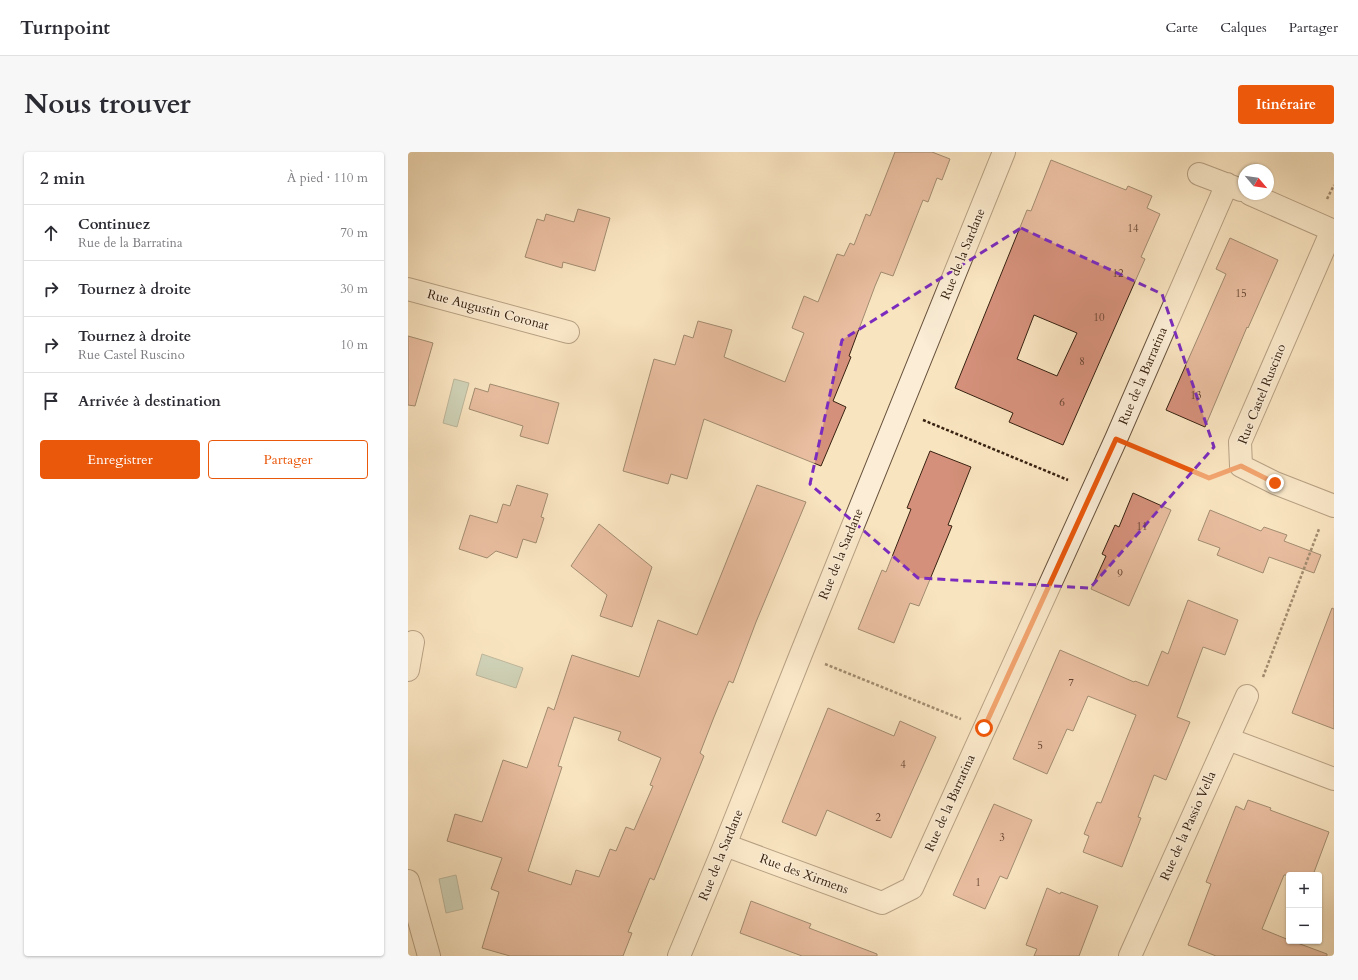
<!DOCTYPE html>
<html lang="fr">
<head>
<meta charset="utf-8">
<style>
  :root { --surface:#fff; --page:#f7f7f7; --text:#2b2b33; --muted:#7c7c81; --line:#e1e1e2; --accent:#ea580c }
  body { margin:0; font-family:Cardo,serif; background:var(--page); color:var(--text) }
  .controls { position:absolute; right:12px; bottom:12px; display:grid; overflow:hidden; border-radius:4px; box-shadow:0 1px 3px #0004 }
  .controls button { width:36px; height:36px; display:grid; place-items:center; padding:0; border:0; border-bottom:1px solid var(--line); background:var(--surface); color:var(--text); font:20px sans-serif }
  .compass { position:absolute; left:830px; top:12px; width:36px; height:36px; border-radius:50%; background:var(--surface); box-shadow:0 1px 3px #0004; rotate:119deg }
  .stop { position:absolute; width:12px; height:12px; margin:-9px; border:3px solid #ea580c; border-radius:50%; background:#fff }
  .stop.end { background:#ea580c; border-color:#fff; box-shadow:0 1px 4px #0008 }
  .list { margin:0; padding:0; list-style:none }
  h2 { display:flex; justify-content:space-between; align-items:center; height:52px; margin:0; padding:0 16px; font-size:17px }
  h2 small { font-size:13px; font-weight:400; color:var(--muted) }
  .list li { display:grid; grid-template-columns:26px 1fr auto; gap:12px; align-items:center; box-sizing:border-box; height:56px; padding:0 16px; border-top:1px solid var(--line) }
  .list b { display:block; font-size:15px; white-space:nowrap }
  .list p { margin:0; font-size:13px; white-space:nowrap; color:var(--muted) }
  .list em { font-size:13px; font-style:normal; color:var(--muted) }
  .actions { display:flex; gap:8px; padding:12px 16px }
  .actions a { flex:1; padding:9px 0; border:1px solid var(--accent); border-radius:4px; text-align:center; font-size:14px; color:var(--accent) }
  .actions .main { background:var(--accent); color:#fff }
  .icon { flex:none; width:22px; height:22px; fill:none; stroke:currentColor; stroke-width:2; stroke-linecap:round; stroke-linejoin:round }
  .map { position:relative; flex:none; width:926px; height:804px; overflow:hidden; border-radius:4px }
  header { display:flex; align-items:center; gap:24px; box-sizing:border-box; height:56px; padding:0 20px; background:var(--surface); border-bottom:1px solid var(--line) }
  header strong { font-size:19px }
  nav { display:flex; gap:22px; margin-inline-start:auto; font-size:14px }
  .intro { display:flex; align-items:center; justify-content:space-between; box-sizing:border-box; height:96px; padding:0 24px }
  h1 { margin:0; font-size:28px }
  .button { padding:10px 18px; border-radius:4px; background:var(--accent); color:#fff; font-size:14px; font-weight:700 }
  main { display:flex; gap:24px; padding:0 24px }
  aside { flex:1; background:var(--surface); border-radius:4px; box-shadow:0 1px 3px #0004 }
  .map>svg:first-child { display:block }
  .water { fill:#9ebfb0; stroke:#758070 }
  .building { fill:#d4907a; stroke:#382211; fill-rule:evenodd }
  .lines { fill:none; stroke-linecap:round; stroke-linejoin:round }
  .minor-casing { stroke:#68523d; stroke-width:24 }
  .path { stroke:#382211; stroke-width:2.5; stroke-dasharray:3 2; stroke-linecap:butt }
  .minor { stroke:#fbedd6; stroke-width:22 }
  .route { stroke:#ea580c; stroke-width:5 }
  .marked { fill:none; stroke:#7b2cbf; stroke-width:3; stroke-dasharray:8 5; stroke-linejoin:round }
  .labels { text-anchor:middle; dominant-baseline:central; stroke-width:3; stroke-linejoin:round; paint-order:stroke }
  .number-label { font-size:11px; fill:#5f3e2b }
  .street-label { font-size:13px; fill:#382211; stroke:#fbedd6 }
</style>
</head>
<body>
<header>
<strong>Turnpoint</strong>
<nav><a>Carte</a><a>Calques</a><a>Partager</a></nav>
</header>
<div class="intro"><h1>Nous trouver</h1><a class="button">Itinéraire</a></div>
<main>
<aside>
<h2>2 min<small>À pied · 110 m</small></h2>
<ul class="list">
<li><svg class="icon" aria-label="ahead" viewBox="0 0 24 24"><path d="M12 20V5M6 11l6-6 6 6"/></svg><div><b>Continuez</b><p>Rue de la Barratina</p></div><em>70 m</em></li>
<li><svg class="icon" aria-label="right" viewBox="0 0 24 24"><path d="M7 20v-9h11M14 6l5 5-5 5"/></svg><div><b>Tournez à droite</b></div><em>30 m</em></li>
<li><svg class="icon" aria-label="right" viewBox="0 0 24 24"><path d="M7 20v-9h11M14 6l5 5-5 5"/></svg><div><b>Tournez à droite</b><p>Rue Castel Ruscino</p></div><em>10 m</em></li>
<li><svg class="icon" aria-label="arrive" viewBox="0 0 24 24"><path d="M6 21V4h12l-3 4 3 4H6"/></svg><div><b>Arrivée à destination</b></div></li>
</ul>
<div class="actions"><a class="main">Enregistrer</a><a>Partager</a></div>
</aside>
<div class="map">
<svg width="926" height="804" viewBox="0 0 926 804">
  <rect width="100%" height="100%" fill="#f9e4c0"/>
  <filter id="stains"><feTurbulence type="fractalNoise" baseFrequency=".005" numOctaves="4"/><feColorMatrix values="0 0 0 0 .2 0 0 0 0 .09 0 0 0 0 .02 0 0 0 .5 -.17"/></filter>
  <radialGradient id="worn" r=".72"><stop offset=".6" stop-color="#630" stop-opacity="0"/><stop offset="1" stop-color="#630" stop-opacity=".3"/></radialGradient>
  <!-- water -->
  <path class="water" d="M46,227L61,231L49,275L35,271Z
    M74,502L115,516L108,536L68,523Z
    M48,723L55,757L38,761L31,727Z"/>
  <!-- building -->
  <path class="building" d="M487,0H524L542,7L534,28L529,26L520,50L515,48L485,124L473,120L467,134L441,204L443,205L425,249L438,255L413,314L296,267L279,327L263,322L260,332L215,319L246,207L267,213L276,183L285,186L290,169L324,178L316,205L377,230L396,181L384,176L396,144L410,150L429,102L436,104L442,91L446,93L458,62L462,64Z
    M643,8L718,38L720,34L744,44L739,56L752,62L733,105L737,107L655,293L601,270L605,261L547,236L619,58L623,59ZM626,163L669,181L649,224L609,207Z
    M170,57L202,66L187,119L155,110L154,116L117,105L129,67L136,69L138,62L166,70Z
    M822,86L870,108L840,176L839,175L797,275L758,258L818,122L808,117Z
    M0,184L25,191L7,254L0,253Z
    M82,232L151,251L140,292L112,284L115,274L61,257L67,236L80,240Z
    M522,299L563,315L540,373L544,374L511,454L502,451L486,491L450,477L474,418L478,420L503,357L499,356Z
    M109,333L140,342L133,365L136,366L128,391L115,387L109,406L88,399L79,406L51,397L62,363L89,371L95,352L102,354Z
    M349,333L398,350L348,470L325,531L321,529L306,565L292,601L296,604L246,728L242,726L220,780L224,781L215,804H102L74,796L91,740L83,737L94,706L39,689L47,662L74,670L95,608L119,616L140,555L146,558L164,503L231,525L250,468L289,483ZM166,565L213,580L210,588L253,606L242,633L245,634L226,678L218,675L208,699L202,697L191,725L168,718L163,733L120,719L154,615L150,614Z
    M725,341L763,358L721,454L683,437L698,404L694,402L707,373L711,375Z
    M802,358L853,379L856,375L879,383L876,389L913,403L906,421L861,405L855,421L809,403L812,396L790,388Z
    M191,372L244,415L224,475L192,464L199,443L163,414Z
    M780,448L830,468L817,503L795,495L769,565L782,570L758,628L746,623L730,665L733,666L714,715L675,700L681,684L676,682L689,650L693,651L728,563L680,544L665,579L659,577L639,622L605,607L652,498L726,530L727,529L740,534L754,499L760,502Z
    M924,456L926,457V577L884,561Z
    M420,556L486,584L492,569L528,585L483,686L419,658L408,684L374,670Z
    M840,648L863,656L862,658L921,680L905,723H876L854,777L881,788V789H884L919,802V804H808L780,793L803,732L798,730L828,654L836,658Z
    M586,652L624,668L599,727L592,724L577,757L545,743Z
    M639,736L652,742L653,740L690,754L671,804H626L629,797L618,793Z
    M343,749L403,772L401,776L469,802V804H394L332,781Z"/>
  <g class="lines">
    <!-- minor casing -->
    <g class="minor-casing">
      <path id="minor" d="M791,22L833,38
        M842,42L926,79
        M924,78L832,290L833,314L867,331L926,354
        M0,137L160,180
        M0,518L5,490
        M820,587L926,627
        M317,693L474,751L504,736L708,287L819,32
        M0,729L21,804
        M271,804L317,693L393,502L596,0
        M722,804L839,544"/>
    </g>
    <!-- path -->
    <path class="path" d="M919,47L926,33
      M515,268L660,328
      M731,297L801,326L810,322
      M417,512L553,567
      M855,525L911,377"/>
    <!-- minor -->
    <use href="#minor" class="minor"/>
  </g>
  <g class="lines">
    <!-- route -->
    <path class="route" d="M576,576L708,287L801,326L833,314L867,331"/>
  </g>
  <!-- marked area -->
  <path d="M0 0H926V804H0ZM613,76L754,142L806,295L682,436L510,426L402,332L434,188Z" fill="#f9e4c0" fill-opacity=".55" fill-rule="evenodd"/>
  <path class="marked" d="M613,76L754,142L806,295L682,436L510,426L402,332L434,188Z"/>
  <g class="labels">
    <!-- number labels -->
    <g class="number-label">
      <text x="725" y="76">14</text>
      <text x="710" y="121">12</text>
      <text x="833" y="141">15</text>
      <text x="691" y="165">10</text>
      <text x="674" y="209">8</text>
      <text x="788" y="243">13</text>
      <text x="654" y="250">6</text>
      <text x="734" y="374">11</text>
      <text x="712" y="421">9</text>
      <text x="663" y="530">7</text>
      <text x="632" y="593">5</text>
      <text x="495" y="612">4</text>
      <text x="470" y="665">2</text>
      <text x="594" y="685">3</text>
      <text x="570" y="730">1</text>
    </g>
    <!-- street labels -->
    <g class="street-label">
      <text transform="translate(555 102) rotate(-68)">Rue de la Sardane</text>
      <text transform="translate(80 158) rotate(15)">Rue Augustin Coronat</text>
      <text transform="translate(735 224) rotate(-67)">Rue de la Barratina</text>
      <text transform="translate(854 242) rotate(-68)">Rue Castel Ruscino</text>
      <text transform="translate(433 402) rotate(-68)">Rue de la Sardane</text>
      <text transform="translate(542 651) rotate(-66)">Rue de la Barratina</text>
      <text transform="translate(780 674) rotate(-66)">Rue de la Passio Vella</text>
      <text transform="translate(313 703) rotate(-68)">Rue de la Sardane</text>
      <text transform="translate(396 722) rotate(20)">Rue des Xirmens</text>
    </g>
  </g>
  <rect width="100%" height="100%" filter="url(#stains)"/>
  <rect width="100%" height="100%" fill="url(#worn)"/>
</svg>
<div class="controls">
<button>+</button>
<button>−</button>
</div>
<svg class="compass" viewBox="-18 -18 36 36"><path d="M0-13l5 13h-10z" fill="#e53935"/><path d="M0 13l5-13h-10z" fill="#7c7c81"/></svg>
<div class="stop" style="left:576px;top:576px"></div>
<div class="stop end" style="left:867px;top:331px"></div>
</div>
</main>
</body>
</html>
